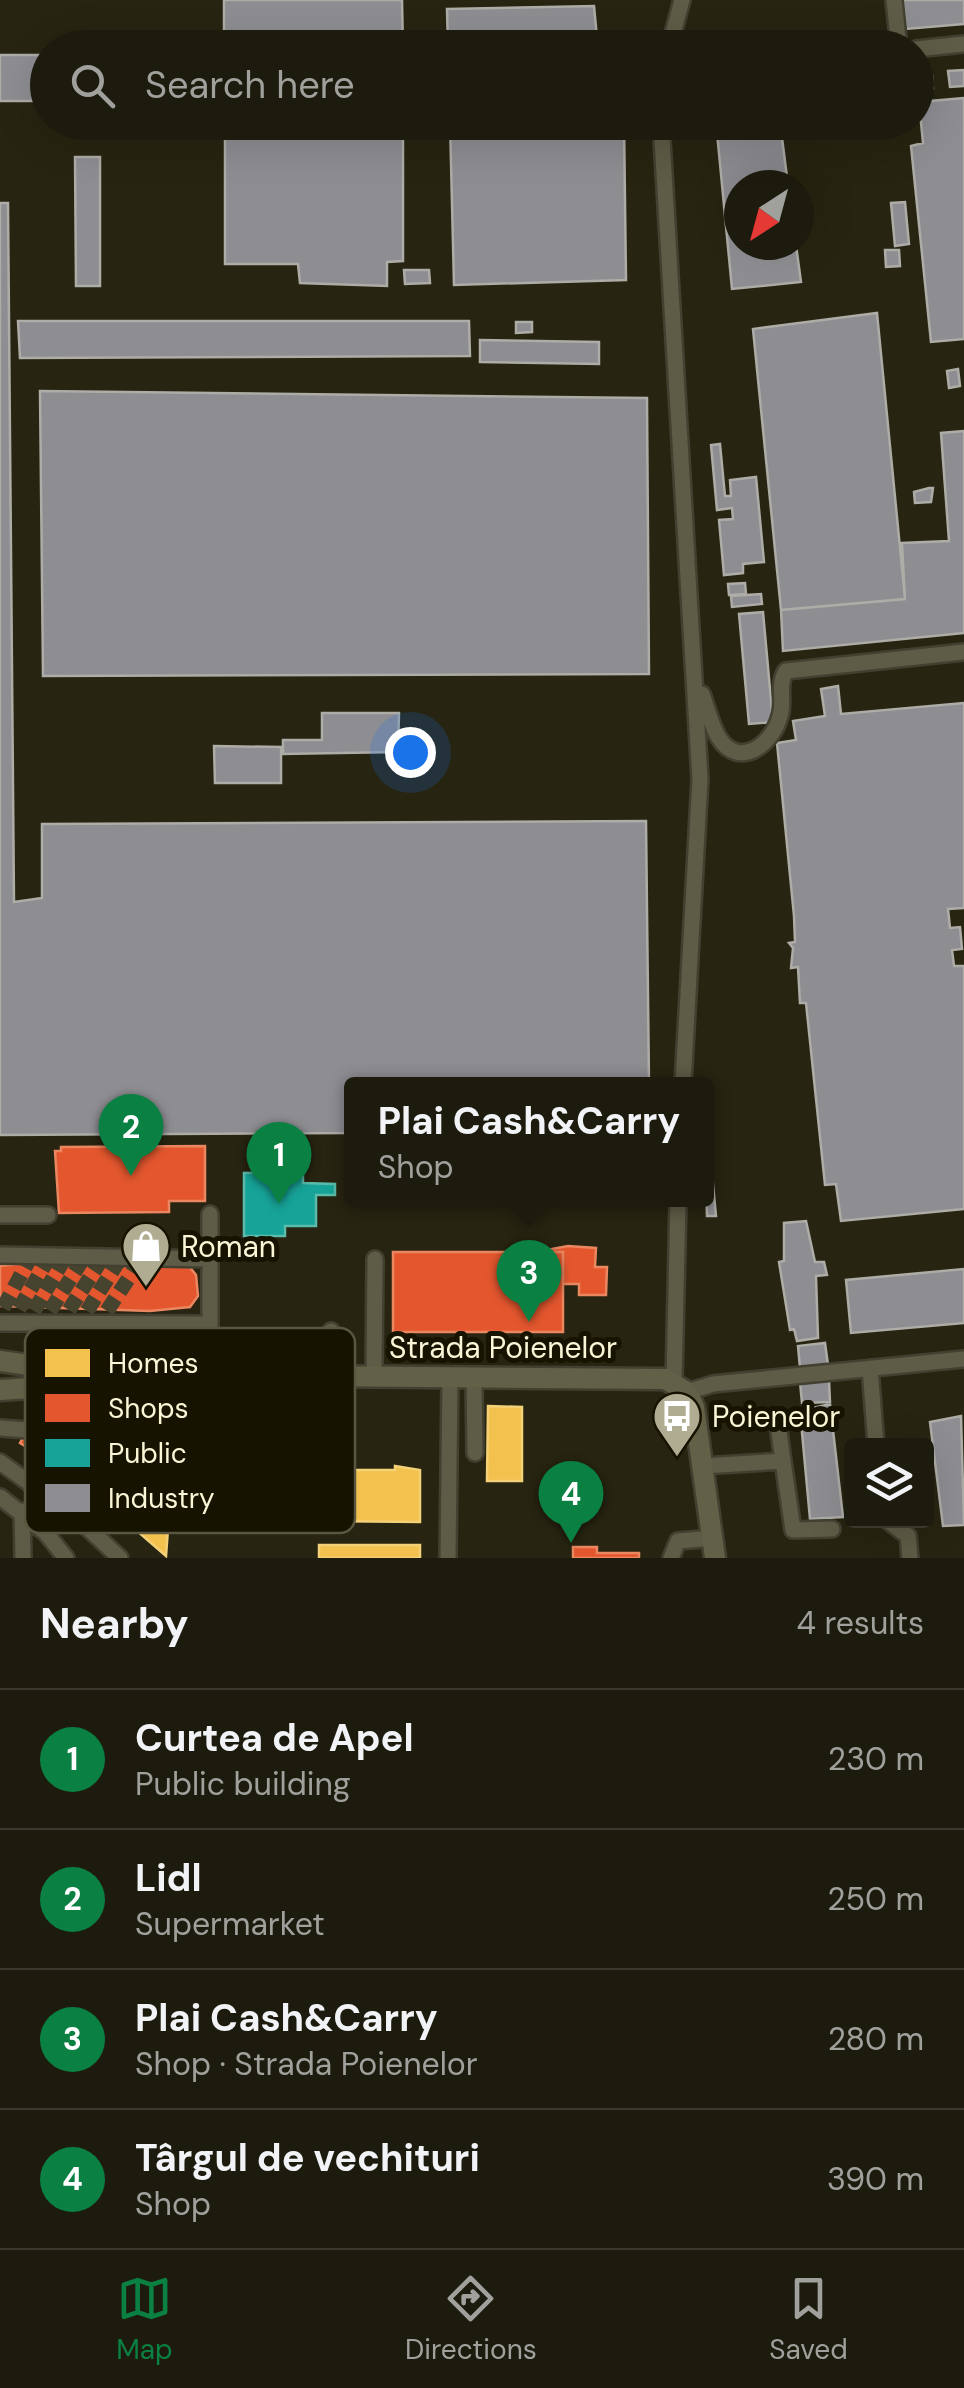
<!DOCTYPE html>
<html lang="en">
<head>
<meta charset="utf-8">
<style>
  :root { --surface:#1d1b0d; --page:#252416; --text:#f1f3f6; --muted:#a0a19d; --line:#3b392e; --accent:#0b8043 }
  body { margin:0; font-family:"DM Sans",sans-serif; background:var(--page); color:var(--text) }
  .controls { position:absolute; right:30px; bottom:30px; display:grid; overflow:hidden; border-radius:10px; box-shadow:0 10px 40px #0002 }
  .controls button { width:90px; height:90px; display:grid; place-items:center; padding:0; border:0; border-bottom:2px solid var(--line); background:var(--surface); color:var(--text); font:50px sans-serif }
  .compass { position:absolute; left:724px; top:170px; width:90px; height:90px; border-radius:50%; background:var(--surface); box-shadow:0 10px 40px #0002; rotate:216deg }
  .you { position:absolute; left:410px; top:752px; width:35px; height:35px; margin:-25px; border:8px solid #fff; border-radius:50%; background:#1a73e8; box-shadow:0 0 0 15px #1a73e833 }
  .badge { display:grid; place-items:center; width:65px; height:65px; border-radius:50%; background:var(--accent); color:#fff; font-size:32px; font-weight:700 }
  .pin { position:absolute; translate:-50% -82px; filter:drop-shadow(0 2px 5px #0008) }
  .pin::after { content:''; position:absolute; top:52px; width:35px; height:30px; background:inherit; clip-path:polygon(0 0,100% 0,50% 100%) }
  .popup { position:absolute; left:344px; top:1077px; width:370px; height:130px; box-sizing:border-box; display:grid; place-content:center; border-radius:10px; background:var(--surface); filter:drop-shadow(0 2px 8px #0005); font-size:32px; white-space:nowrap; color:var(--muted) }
  .popup b { font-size:38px; color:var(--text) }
  .popup::after { content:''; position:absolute; left:50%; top:100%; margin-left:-20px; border:20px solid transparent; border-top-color:var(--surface) }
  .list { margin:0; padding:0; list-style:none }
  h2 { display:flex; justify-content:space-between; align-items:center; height:130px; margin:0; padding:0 40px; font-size:42px }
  h2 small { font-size:32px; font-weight:400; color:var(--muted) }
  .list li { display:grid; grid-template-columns:65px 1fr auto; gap:30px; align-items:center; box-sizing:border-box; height:140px; padding:0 40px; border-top:2px solid var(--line) }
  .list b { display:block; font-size:38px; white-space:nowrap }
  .list p { margin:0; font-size:32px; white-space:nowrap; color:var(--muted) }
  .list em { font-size:32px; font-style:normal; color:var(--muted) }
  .icon { flex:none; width:55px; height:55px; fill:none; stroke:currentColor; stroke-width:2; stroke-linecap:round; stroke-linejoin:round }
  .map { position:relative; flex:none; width:964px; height:1558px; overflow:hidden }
  .search { position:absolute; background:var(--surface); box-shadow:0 10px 40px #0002; left:30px; right:30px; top:30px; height:110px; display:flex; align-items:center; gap:25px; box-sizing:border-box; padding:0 35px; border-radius:55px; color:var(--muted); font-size:38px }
  .sheet { height:690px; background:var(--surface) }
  nav { display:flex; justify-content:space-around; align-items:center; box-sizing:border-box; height:140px; border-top:2px solid var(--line); background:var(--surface); font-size:28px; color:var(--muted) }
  nav a { display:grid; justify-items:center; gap:5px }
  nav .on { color:var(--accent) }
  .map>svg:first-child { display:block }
  .homes { fill:#f2c14e; stroke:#f4d177; stroke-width:2.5 }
  .shops { fill:#e4572e; stroke:#ea8760; stroke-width:2.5 }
  .public { fill:#17a398; stroke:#5abcab; stroke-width:2.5 }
  .industry { fill:#8d8d92; stroke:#adaca6; stroke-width:2.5 }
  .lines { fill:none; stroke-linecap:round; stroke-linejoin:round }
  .minor-tunnel { stroke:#46442f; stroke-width:15; stroke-dasharray:15 8; stroke-linecap:butt }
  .minor-casing { stroke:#424030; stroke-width:20 }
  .major-casing { stroke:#424030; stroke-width:25 }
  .minor { stroke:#5e5b46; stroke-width:15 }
  .major { stroke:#626047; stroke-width:20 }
  .labels { text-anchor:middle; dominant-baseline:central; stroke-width:10; stroke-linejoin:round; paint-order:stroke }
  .poi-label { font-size:30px; fill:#f8f6d6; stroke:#161300; text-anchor:start }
  .street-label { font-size:30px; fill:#f8f6d6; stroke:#161300 }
  .key { fill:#161300; stroke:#5a5740; stroke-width:2.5 }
  .key-label { font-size:28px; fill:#f8f6d6 }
</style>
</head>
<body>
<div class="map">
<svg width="964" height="1558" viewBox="0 0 964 1558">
  <rect width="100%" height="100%" fill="#272411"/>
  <!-- homes -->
  <path class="homes" d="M230,1404H279L283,1444L230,1443Z
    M488,1406L522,1407V1481H487Z
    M143,1432L175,1434L166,1556L106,1504L111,1439L142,1441Z
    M395,1466L420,1470V1522L320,1521V1470H395Z
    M319,1545H420V1558H319Z"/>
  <!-- shops -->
  <path class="shops" d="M205,1146V1201H169V1212L59,1213L55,1151H61V1147Z
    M568,1246L596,1248L595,1267H607L606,1295H579V1284H563V1252H536Z
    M393,1252H563V1332H393Z
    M27,1263L189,1266L196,1275L198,1296L190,1307L150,1311L0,1306V1266Z
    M28,1428L81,1452L70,1473L20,1443Z
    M573,1547H597V1553H639V1558H573Z"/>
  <!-- public -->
  <path class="public" d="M303,1172V1183L335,1184V1195H316V1226H285V1236H244V1173Z"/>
  <!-- industry -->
  <path class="industry" d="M224,0H402L403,48H224Z
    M903,0H964V24L906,29Z
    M594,6L598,48H448L447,9Z
    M0,55H48V101H0Z
    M964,70V86L950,87L948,71Z
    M932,76L933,88L919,89L918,77Z
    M964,98V339L931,342L911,146L923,143L919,102Z
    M225,122H403V261L387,262V286L300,283L298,264H225Z
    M450,122H624L626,280L454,285Z
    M716,122H780L788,185H739V245H796L801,282L732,289Z
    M75,157H100V286H76Z
    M905,202L909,244L895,246L891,203Z
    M0,203H8L14,902L42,898V824L646,821L649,1084H352V1133L0,1135Z
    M885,250H899L900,266L886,267Z
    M404,270H429L430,283L405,284Z
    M877,313L905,599L781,610L753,329Z
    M18,321H469L470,356L20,358Z
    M516,322H532V332L516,333Z
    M480,340L599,342V364L480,362Z
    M958,369L960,386L949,388L947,371Z
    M40,391L647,398L649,674L43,676Z
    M964,431V633L783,651L781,610L905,599L902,543L949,541L941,433Z
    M720,444L725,496H731L730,480L756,477L764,562L743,564V573L724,575L719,520L733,519L732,508L717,510L711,445Z
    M929,488H933L931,502L915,503L914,492Z
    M745,583L746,594L729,595L728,584Z
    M761,594L762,604L732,607L731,596Z
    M763,612L773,722L749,724L739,614Z
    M838,686L841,714L964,703V908L948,909L950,928L960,927L962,949L952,950L954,966H964V1209L841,1221L836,1184L825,1185L806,1003H800L798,967L791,968L793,948L789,943L795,942L794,916L777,743L796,740L793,721L825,716L821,689Z
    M322,713H399L398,752L283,754V740H322Z
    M214,746L281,747V783H215Z
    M713,1184L716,1216H707L706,1185Z
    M806,1221L815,1262H824L827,1275L816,1276L818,1338L797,1341L794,1329L790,1330L779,1262L784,1261V1223Z
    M964,1269V1323L851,1333L846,1280Z
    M825,1343L828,1365L800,1368L798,1346Z
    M829,1380L830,1402L802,1403L800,1382Z
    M830,1404L843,1517L810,1519L800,1411Z
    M961,1416L964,1525L943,1526L930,1422Z"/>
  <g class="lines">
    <!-- minor-tunnel -->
    <path class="minor-tunnel" d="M3,1308L28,1262
      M19,1309L47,1261
      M69,1310L100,1262
      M34,1311L63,1261
      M50,1311L81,1262
      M87,1311L118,1262
      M107,1311L138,1264"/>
    <!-- minor casing -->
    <g class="minor-casing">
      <path id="minor" d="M894,0L899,48
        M669,48L682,0
        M916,49L964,44
        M661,122L700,779L683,1084
        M702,694C707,707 711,726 719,738C739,770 773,744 780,716C785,700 777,686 786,671L964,652
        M210,1214V1259
        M0,1215H48
        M0,1255L210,1259V1375
        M0,1323L210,1324
        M870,1368L876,1446
        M330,1376L331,1331
        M374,1376L375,1259
        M474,1377L475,1453
        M674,1383L678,1200
        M687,1392L713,1384L964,1359
        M777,1417L783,1461
        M0,1428L27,1430
        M33,1430C63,1423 76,1399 90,1374
        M0,1462L75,1516L120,1558
        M703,1466L783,1461L793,1530L832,1529
        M0,1497L45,1532L66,1558
        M22,1511L23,1558
        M887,1520L908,1536L910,1558
        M448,1558L450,1377
        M671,1558L678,1541L714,1538"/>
    </g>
    <!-- major casing -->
    <g class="major-casing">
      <path id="major" d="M0,1361L90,1374L665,1379L687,1392L694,1407L715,1558
        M0,1390L60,1386L89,1375"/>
    </g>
    <!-- minor -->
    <use href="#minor" class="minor"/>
    <!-- major -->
    <use href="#major" class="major"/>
  </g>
  <!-- icons -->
  <defs>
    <g id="shop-pin" transform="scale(2.5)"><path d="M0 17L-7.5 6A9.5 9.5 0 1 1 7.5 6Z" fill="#afac91" stroke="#161300"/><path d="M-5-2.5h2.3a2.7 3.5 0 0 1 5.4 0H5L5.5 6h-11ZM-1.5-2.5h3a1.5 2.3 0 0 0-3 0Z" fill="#fff"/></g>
    <g id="bus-pin" transform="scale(2.5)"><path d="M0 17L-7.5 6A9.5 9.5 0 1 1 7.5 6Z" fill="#afac91" stroke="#161300"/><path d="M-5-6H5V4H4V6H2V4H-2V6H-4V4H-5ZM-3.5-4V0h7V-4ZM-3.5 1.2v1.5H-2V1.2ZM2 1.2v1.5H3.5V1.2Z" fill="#fff"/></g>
  </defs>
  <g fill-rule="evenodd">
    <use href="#shop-pin" x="146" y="1246"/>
    <use href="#bus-pin" x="677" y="1416"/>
  </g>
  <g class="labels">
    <!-- poi labels -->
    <g class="poi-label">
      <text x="181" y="1246">Roman</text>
      <text x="712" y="1416">Poienelor</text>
    </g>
    <!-- street labels -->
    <g class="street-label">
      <text x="503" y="1347">Strada Poienelor</text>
    </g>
  </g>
  <!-- legend -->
  <rect x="25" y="1328" width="330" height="205" rx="15" class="key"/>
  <rect x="45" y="1349" width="45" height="28" fill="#f2c14e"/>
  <rect x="45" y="1394" width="45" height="28" fill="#e4572e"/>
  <rect x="45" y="1439" width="45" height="28" fill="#17a398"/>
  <rect x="45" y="1484" width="45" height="28" fill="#8d8d92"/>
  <g class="key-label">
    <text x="108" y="1373">Homes</text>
    <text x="108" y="1418">Shops</text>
    <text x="108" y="1463">Public</text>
    <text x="108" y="1508">Industry</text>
  </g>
</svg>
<div class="controls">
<button><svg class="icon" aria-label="layers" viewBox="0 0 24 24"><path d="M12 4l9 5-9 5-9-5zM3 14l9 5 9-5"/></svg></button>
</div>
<svg class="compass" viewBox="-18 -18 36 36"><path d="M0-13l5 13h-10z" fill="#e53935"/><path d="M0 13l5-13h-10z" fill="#a0a19d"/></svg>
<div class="you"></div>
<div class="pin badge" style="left:279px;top:1204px">1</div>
<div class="pin badge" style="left:131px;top:1176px">2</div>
<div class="pin badge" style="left:529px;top:1322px">3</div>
<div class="popup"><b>Plai Cash&amp;Carry</b>Shop</div>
<div class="pin badge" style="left:571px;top:1543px">4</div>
<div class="search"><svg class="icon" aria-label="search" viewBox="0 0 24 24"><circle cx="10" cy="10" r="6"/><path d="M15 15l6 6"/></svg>Search here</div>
</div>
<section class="sheet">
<h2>Nearby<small>4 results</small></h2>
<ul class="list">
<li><span class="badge">1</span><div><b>Curtea de Apel</b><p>Public building</p></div><em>230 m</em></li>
<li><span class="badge">2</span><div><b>Lidl</b><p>Supermarket</p></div><em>250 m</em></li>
<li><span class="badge">3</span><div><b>Plai Cash&amp;Carry</b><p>Shop · Strada Poienelor</p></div><em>280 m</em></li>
<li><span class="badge">4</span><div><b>Târgul de vechituri</b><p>Shop</p></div><em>390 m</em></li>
</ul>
</section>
<nav>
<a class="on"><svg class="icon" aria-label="map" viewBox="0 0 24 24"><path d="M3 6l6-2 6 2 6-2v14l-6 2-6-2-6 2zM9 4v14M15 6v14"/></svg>Map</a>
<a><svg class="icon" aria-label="directions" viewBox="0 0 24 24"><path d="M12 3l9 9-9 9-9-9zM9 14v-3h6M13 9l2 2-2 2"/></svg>Directions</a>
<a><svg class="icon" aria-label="saved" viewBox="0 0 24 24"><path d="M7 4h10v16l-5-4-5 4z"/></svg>Saved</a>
</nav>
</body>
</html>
